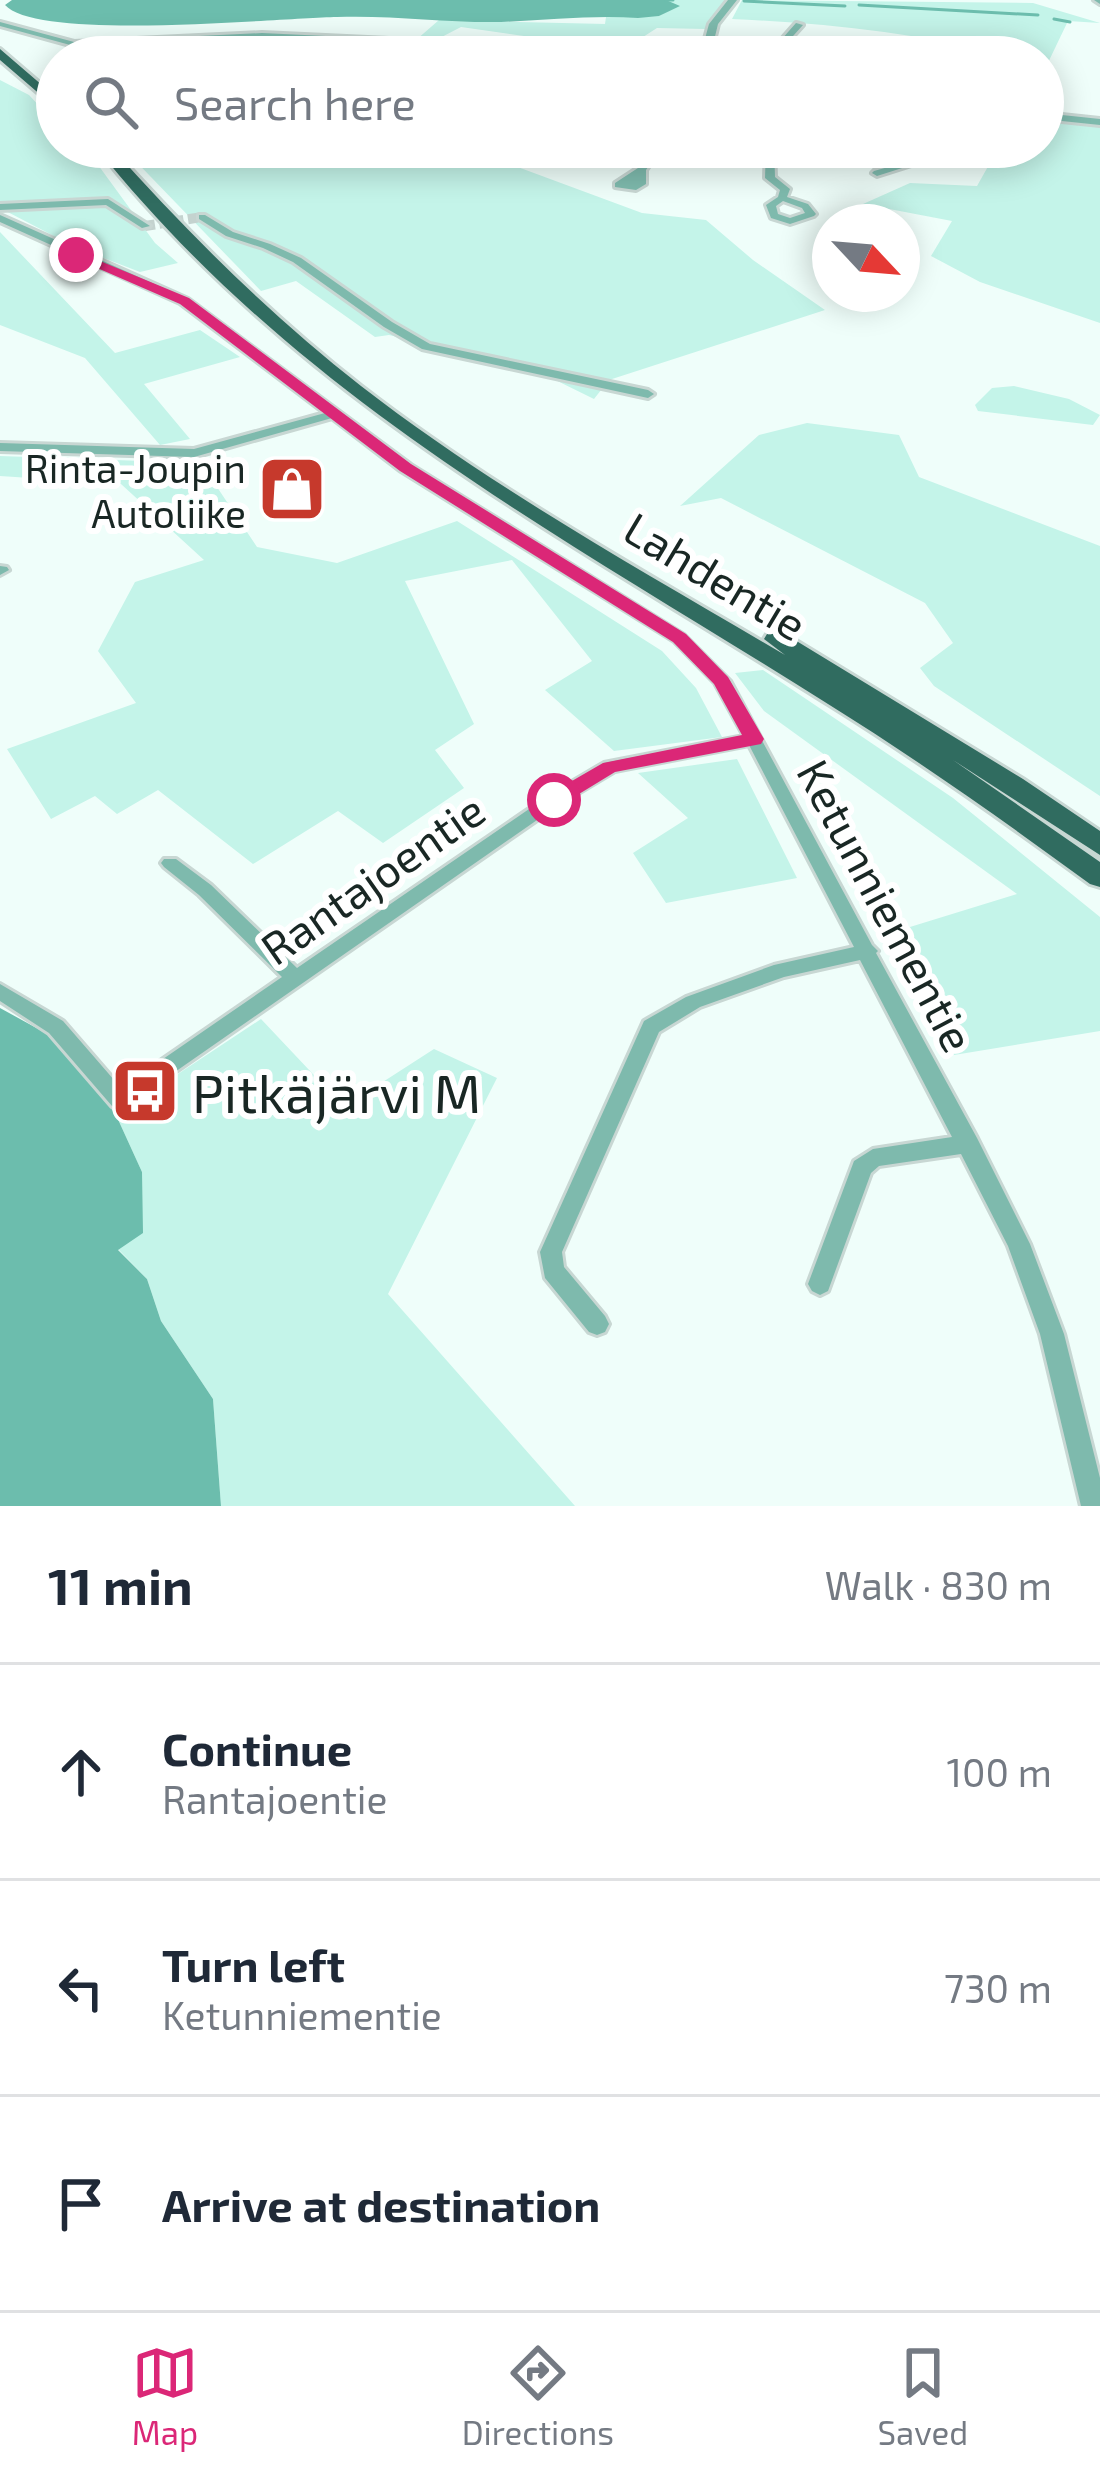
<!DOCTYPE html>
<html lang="en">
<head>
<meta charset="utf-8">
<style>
  :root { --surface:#fff; --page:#f2f2f3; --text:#1f2937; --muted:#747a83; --line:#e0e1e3; --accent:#db2777 }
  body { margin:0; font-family:"Exo 2",sans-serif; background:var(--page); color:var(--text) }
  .compass { position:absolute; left:812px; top:204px; width:108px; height:108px; border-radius:50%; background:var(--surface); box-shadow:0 6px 30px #0003; rotate:116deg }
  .stop { position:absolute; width:36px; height:36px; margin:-27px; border:9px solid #db2777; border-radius:50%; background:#fff }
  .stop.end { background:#db2777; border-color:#fff; box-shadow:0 3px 12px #0008 }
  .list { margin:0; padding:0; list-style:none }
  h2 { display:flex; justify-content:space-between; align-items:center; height:156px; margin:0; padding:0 48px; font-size:51px }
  h2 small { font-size:39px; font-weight:400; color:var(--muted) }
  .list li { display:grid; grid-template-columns:78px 1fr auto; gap:36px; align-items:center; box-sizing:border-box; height:216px; padding:0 48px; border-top:3px solid var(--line) }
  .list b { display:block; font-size:45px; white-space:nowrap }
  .list p { margin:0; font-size:39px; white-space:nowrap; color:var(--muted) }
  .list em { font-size:39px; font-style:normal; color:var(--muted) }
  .icon { flex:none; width:66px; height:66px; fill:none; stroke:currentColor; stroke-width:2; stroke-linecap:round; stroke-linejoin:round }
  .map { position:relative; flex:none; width:1100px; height:1506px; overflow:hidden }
  .search { position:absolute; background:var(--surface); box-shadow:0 6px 30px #0003; left:36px; right:36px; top:36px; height:132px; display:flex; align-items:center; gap:30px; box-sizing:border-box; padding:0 42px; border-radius:66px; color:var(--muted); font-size:45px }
  .sheet { height:804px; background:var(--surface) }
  nav { display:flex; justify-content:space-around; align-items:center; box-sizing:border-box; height:168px; border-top:3px solid var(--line); background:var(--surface); font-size:33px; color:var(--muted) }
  nav a { display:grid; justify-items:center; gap:6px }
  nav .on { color:var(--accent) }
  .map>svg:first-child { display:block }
  .green { fill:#c4f4e9 }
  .water { fill:#6cbdad }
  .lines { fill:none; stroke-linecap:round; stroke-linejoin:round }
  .stream { stroke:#6cbdad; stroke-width:3 }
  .minor-tunnel { stroke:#c4d3cf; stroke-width:10; stroke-dasharray:10 4.5; stroke-linecap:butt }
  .minor-casing { stroke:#c8d7d3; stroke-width:6 }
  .tertiary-casing { stroke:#c8d7d3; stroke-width:6 }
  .trunk-casing { stroke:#c8d7d3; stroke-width:6 }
  .minor { fill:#7ebaad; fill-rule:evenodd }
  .tertiary { fill:#7ebaad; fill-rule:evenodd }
  .trunk { fill:#306c60; fill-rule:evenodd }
  .route { fill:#db2777 }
  .labels { text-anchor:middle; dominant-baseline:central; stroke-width:12; stroke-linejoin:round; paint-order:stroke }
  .far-poi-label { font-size:39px; fill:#192724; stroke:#fff; text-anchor:end }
  .street-label { font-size:45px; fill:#192724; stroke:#fff }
  .near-poi-label { font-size:54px; fill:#192724; stroke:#fff; text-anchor:start }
</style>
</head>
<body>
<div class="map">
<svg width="1100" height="1506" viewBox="0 0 1100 1506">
  <rect width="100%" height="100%" fill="#effefa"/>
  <!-- green -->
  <path class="green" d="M666,0H726L706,29L657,28L612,57H543L566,42L461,27L432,42L416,40L439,20L605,24L606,17L659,16L677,6Z
    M742,0L1033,3L1100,23L1068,21L1044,71L1043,57H1002L1005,54C915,33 824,23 732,19Z
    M218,37L369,43L358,45L373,55L427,46L400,57H60L74,46Z
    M0,80L29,95L57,125V147H82L93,158L155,243L178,263L140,272L75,247L0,208Z
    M1043,116L1100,121V323L980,282L931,256L952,221L863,204L910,183L977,186L999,147H1043Z
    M122,147H479L477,152L497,160L528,155L515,166L642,213L706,220L753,260L825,310L609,380L594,399L535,370L389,335L375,337L296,281L261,291Z
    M0,232L115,353L200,330L240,357L144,384L190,439L160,445L85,358L0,325Z
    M1014,386L1069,399L1100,415L1093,425L978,411L975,405L992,388Z
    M807,423L899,435L919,477L1100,546V796L934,686L920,668L953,643L925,603L721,498L680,506L759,435Z
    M0,456L201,463L257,547L337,563L457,521L662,651L696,688L722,737L614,751L545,690L592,661L512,560L405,581L474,724L435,750L464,788L383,843L338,811L253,864L158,790L117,814L95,796L51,819L7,749L136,703L98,651L135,582L204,560L121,484L0,476Z
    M763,670L953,798L1100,917V1031L954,1055L884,935L1017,894L764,711L735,673Z
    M737,759L797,878L666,903L633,853L688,818L638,773Z
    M261,1019L344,1107L434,1049L497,1078L388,1294L575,1506H221L213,1399L161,1321L147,1279L118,1249L142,1172L116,1115Z"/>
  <!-- water -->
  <path class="water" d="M12,0H666L680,6L659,16L638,18C593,15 547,20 501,22C447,23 392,15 337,17C278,18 38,42 5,5Z
    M0,1008L62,1042L116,1115L142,1172L143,1233L118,1250L147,1279L161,1321L213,1399L221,1506H0Z"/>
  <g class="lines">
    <!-- stream -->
    <path class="stream" d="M666,0H673
      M744,1L845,6
      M859,5L1038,15
      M1054,19L1070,22"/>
    <!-- minor-tunnel -->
    <path class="minor-tunnel" d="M145,226L202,217"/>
    <!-- minor casing -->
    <g class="minor-casing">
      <path id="minor" d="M0,22L74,42L262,33L389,39L519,57H497L389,43L262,37L74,46L0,26Z
        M796,23L803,25L774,57H766Z
        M875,41L882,43L860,57H851Z
        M966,46L973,48L958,57H948Z
        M1043,113L1100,119V125L1043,119Z
        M531,147H539L538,151L547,156L543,159L530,154Z
        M654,147H662L646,170V184L636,190L615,187V183L638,168Z
        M766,147H774L775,177L790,189L787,197L808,204L816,214L814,216L790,224L771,218L766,205L778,197L780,190L765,178ZM783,201L802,208L805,213L790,218L778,214L776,206Z
        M843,147H863L921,156L954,153L958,156L921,162L877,176L872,173L874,171L913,160Z
        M108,199L150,226L142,228L106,205L0,210V204Z
        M0,215L188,299L411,465L684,635L730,681L872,945L878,951L876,953L977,1138L1030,1244L1064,1334L1100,1478V1506H1081L1040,1334L1008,1246L961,1154L879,1166L871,1173L828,1291L820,1295L812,1291L808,1284L854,1161L873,1149L952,1137L860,960L784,977L700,1007L659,1032L562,1252L564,1267L605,1316L609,1324L605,1332L597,1335L589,1332L545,1278L540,1252L644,1021L686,997L774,965L854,947L749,745L615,771L560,804L126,1106L119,1109L112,1106L49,1033L0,1001V984L63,1021L121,1088L282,977L199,895L164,867L161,863L164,859H176L211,885L297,968L548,796L604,763L744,736L715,683L674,641L401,471L332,418L194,457L0,451V443L194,449L325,413L180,303L0,222Z
        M199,215H205L233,232L270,244L301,258L392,322L430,344L648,390L654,394L648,398L422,349L384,327L293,262L263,248L226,236L199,219Z
        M0,566L7,567L9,570L0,575Z"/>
    </g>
    <!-- tertiary casing -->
    <g class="tertiary-casing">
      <path id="tertiary" d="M728,0H737L718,24L710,57H700L709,24Z
        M1094,0H1100V4Z"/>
    </g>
    <!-- trunk casing -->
    <g class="trunk-casing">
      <path id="trunk" d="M0,49L57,98V109L0,60Z
        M96,147H111C188,233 270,315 361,386C494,489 641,570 785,655L764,639L767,634H785L1023,779L1100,831V855L953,760L1100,862V887L1090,884C1004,821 918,760 828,704C562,536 297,399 96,147Z"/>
    </g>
    <!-- minor -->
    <use href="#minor" class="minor"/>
    <!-- tertiary -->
    <use href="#tertiary" class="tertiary"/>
    <!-- trunk -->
    <use href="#trunk" class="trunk"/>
  </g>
  <!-- route -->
  <path class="route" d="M76,251L189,298L411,464L686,634L728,677L764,739L761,744L615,772L561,805H546V796L603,763L742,735L714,684L673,642L400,471L180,304L72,257Z"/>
  <!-- icons -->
  <defs>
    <g id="shop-square" transform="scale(3.45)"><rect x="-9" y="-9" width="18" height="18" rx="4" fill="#c6392c" stroke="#fff"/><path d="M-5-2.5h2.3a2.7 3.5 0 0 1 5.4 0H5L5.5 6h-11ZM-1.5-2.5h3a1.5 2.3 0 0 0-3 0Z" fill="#fff"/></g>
    <g id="bus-square" transform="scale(3.45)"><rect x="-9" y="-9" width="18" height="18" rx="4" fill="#c6392c" stroke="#fff"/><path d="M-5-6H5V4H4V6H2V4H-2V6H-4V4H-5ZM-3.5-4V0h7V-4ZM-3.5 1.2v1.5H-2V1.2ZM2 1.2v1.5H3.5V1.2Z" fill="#fff"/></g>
  </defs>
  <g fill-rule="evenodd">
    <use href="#shop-square" x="292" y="489"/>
    <use href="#bus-square" x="145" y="1091"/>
  </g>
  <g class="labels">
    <!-- far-poi labels -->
    <g class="far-poi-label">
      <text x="246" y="467">Rinta-Joupin<tspan x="246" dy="45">Autoliike</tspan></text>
    </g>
    <!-- street labels -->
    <g class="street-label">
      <text transform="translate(716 575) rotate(31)">Lahdentie</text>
      <text transform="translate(372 878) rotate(-35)">Rantajoentie</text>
      <text transform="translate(887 905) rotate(62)">Ketunniementie</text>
    </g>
    <!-- near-poi labels -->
    <g class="near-poi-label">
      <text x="192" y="1091">Pitkäjärvi M</text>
    </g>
  </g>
</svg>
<svg class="compass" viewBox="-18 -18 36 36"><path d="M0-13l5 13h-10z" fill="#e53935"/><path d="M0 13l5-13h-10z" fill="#747a83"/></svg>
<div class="stop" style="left:554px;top:800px"></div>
<div class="stop end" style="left:76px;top:255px"></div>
<div class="search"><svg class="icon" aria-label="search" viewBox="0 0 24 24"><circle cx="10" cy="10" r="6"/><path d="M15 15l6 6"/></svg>Search here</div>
</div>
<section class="sheet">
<h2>11 min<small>Walk · 830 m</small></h2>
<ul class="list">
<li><svg class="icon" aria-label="ahead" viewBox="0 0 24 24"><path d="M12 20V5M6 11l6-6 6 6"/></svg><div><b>Continue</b><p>Rantajoentie</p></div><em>100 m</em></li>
<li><svg class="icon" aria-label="left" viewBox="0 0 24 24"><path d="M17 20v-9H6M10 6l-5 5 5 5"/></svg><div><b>Turn left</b><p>Ketunniementie</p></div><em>730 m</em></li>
<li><svg class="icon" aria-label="arrive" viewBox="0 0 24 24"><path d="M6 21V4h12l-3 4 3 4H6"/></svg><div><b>Arrive at destination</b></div></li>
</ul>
</section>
<nav>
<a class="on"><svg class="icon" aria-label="map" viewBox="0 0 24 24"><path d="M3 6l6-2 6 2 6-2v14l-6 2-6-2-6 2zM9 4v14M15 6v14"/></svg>Map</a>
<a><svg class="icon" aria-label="directions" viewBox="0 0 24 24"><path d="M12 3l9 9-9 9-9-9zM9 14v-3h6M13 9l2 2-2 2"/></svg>Directions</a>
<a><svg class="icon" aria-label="saved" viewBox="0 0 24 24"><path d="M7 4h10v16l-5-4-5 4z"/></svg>Saved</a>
</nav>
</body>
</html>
